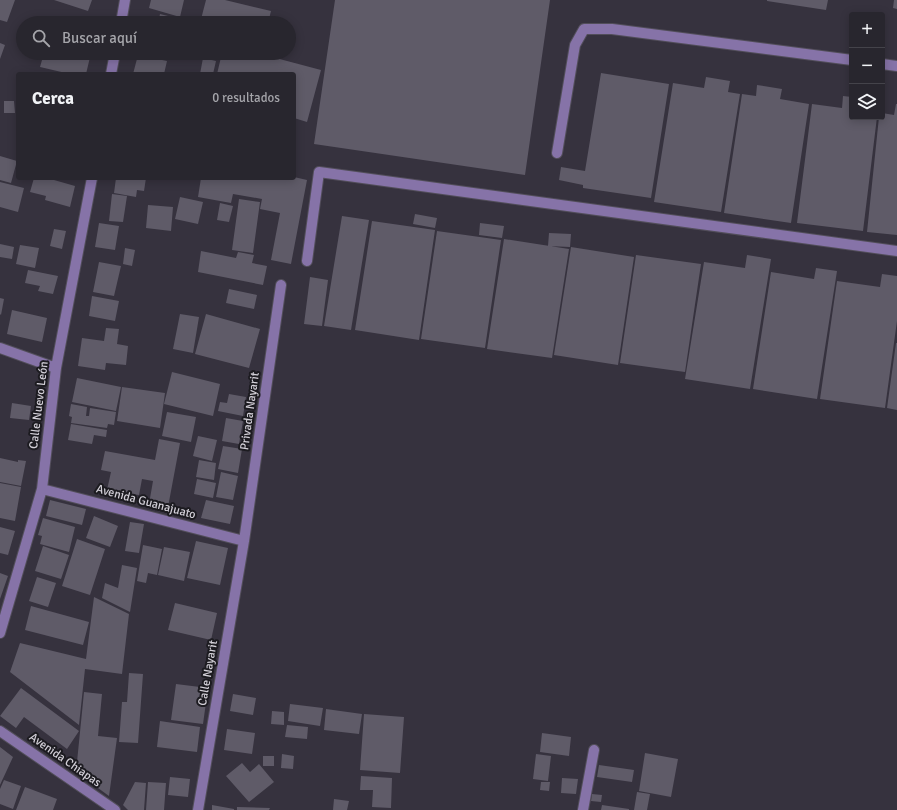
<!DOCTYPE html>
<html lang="es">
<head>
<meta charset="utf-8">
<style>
  :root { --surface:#28262e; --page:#34323a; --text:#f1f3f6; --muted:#a5a5aa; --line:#44434a }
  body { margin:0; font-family:Signika,sans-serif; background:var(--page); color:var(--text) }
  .controls { position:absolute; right:12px; top:12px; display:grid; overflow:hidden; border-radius:4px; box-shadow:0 2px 10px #0003 }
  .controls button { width:36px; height:36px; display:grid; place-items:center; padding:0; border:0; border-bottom:1px solid var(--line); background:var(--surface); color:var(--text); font:20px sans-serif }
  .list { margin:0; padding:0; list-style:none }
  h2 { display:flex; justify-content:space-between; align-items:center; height:52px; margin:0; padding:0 16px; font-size:17px }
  h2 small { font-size:13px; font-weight:400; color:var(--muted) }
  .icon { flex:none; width:22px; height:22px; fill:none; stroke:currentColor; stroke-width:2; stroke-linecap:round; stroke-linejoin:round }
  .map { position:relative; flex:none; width:897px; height:810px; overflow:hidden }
  .search { position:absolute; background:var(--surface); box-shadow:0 2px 10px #0003; left:16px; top:16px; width:280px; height:44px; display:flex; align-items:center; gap:10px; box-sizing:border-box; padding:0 14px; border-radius:22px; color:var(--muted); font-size:15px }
  .panel { position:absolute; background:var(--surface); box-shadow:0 2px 10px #0003; left:16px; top:72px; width:280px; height:108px; border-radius:4px }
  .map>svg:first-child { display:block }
  .building { fill:#5f5b68 }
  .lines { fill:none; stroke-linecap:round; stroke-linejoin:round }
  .minor-casing { stroke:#524e5a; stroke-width:12 }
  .minor { stroke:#8673a8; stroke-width:10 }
  .labels { text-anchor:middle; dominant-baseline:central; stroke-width:4; stroke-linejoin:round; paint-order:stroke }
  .street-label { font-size:12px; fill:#d3d0d8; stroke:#1c1b20 }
</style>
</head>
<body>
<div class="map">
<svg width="897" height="810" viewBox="0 0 897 810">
  <rect width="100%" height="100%" fill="#36323e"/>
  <!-- building -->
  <path class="building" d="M0,0H15L7,22L0,20Z
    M54,0H92L88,11Z
    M151,0H184L180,17L149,8Z
    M206,0H225L271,11L268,23H200Z
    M335,0H550L525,175L314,144Z
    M767,0H828L826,10L767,1Z
    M894,0H897V9L893,8Z
    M160,14L184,20V23H158Z
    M52,20L61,22V23H51Z
    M0,43L5,45L0,59Z
    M44,53H91L86,74H70L40,67Z
    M222,53H257L321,70L307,122L294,118V74H217Z
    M138,55L167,61L164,74H133Z
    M203,58L216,61L213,74H200Z
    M601,73L669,84L651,198L583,188V185L559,180L561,167L585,171Z
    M706,77L730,81L728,92L740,94L721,212L654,202L673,83L704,88Z
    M757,85L782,89L780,99L809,104L791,223L724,213L742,94L756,96Z
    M843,96L852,97V117H877L863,231L797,223L812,104L842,108Z
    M4,101H14L15,113H4Z
    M896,104H897V235L867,232L879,117H882V113L894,115Z
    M0,156L17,161L11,183L0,180Z
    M294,177L307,180L291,264L271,260L280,213L260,209L262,199L233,194L231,203L198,197L201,178Z
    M34,178H47L75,186L70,207L45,200L46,196L30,192Z
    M116,178H146L144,191L137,190L136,197L114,193Z
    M0,182L24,188L18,212L0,207Z
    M112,194L127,196L123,222L109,221Z
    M180,197L203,202L198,224L175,219Z
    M239,199L260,202L253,253L232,250Z
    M220,203L233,206L229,222L217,220Z
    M148,205L173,207L171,231L146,228Z
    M415,214L437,218L435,228L413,224Z
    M342,216L369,220L351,330L324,326Z
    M372,221L435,230L419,340L355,330Z
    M99,223L119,226L115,250L95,247Z
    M480,223L504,226L502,238L479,235Z
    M54,229L66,231L62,249L50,246Z
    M437,231L501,240L485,348L421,339Z
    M549,233L571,234L570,247L548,246Z
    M504,239L569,249L552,358L487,349Z
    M0,244L14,247L12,259L0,257Z
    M20,245L39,248L35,268L16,264Z
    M571,247L634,257L618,365L554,355Z
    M125,248L135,250L132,266L123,264Z
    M201,251L236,258L238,252L254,255L252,263L267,266L263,285L198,272Z
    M636,255L701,264L685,372L620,363Z
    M747,255L771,259L750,389L685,379L704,262L745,268Z
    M99,262L121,266L114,296L93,292Z
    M816,268L837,271L817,399L753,389L771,272L814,279Z
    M28,270L58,276L53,294L38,291L40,286L25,283Z
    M882,274L897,276V321L885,408L820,399L837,281L880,287Z
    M310,277L328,280L322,326L304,324Z
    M229,289L257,295L254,309L226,303Z
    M92,296L119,301L115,321L89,316Z
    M0,298L4,299L1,315L0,314Z
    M12,310L47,318L42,342L7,334Z
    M180,314L199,317L193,353L173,349Z
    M206,314L260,329L249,368L195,354Z
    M106,328L119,329L117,344L128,346L126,365L106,363L105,370L78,366L82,338L104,341Z
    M896,343H897V410L887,408Z
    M172,372L220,384L213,416L164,404Z
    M77,378L121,387L116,411L72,402Z
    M122,387L165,393L160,428L117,421Z
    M229,394L246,397L243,416L218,411L220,402L227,403Z
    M12,403L31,406L29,420L10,418Z
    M71,404L87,407L86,416H89L90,408L116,412L114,425L108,424L107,428L71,423L72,417L69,416Z
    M167,412L196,417L191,442L162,436Z
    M226,418L243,421L239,444L222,441Z
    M71,424L107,430L106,437L94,435L92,444L68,440Z
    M198,436L217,440L212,461L193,456Z
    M159,439L180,443L168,507L149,504L153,481L142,479L139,495L107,490L111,472L101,470L105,451L155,460Z
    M223,446L242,449L238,473L218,469Z
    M0,458L18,462V460L26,461L21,486L0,482Z
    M199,460L216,463L214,480L196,477Z
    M221,472L238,476L233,500L216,497Z
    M197,479L216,483L213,498L194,494Z
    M0,483L21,487L15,521L0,518Z
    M50,500L86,509L82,525L46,516Z
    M206,500L234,506L230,524L201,518Z
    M94,516L118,526L110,547L86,538Z
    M43,518L75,527L69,552L40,544L42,536L38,535Z
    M130,522L144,524L139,553L125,551Z
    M0,527L15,531L8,555L0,553Z
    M77,539L105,549L90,595L62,586Z
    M196,541L228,548L220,585L187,578Z
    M143,545L162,549L157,575L148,573L146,583L137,581Z
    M43,546L69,555L61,579L35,571Z
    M164,547L190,552L184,581L158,575Z
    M122,565L137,568L130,612L102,598L105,583L118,588Z
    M0,573L8,576L0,599Z
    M37,577L56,583L48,607L29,601Z
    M94,597L129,614L122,674L85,669L79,725L10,672L20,643L86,659Z
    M175,603L217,613L211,640L168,630Z
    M31,606L89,622L83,645L25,630Z
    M129,673L143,674L138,743L119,742L122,702H127Z
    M176,684L208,688L203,724L171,720Z
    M21,688L79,731L67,749L24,717L16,728L0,716Z
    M84,692L102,694L98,736L117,738L109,796L76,772Z
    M233,694L256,698L253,715L230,711Z
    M290,704L323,708L320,726L288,721Z
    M326,709L362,714L359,734L324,730Z
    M272,711L284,712V725L271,724Z
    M364,714L404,717L400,773L360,770Z
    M160,721L200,727L197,752L157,747Z
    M287,725L308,727L307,739L285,737Z
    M227,729L255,733L252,754L224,750Z
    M542,733L571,737L569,756L540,752Z
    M0,747L13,757L0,785Z
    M645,753L678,759L671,797L639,791Z
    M282,754L294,756L293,769L281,768Z
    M536,754L551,756L548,781L533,779Z
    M263,756H274V766H263Z
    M242,763L250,772L259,764L274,782L249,802L226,776Z
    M599,765L634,770L632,782L597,777Z
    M361,776L392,778L391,808L372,807L373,790H360Z
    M170,777L190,779L188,797L168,795Z
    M562,778L578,779L576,794L561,793Z
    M4,780L21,786L13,809L0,804V789Z
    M135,782L146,783L144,810H128L123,805Z
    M148,782L166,783L164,810H146Z
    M541,782H550L549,791L540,790Z
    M25,787L57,799L53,810H16Z
    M637,792L650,794L647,810H634Z
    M592,794L602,795L601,802L591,801Z
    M334,799L349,801L347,810H333Z
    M212,805L234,809V810H212Z
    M602,805L629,809V810H601Z
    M237,807L270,808L269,810H237Z"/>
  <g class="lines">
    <!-- minor casing -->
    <g class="minor-casing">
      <path id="minor" d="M121,23L125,0
        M882,64L897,66
        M111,74L115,53
        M557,153L575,45L584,29H612L852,60
        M307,261L319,172L897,251
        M0,348L56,368
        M42,489L244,541
        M0,633L42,489L56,368L92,178
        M0,731L115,810
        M198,810L244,541L281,285
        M583,810L594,750"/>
    </g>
    <!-- minor -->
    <use href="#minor" class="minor"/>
  </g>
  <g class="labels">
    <!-- street labels -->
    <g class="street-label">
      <text transform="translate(39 405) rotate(-83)">Calle Nuevo León</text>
      <text transform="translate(250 411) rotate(-82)">Privada Nayarit</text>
      <text transform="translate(146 502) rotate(15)">Avenida Guanajuato</text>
      <text transform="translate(208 673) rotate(-80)">Calle Nayarit</text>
      <text transform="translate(65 760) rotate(35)">Avenida Chiapas</text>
    </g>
  </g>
</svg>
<div class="controls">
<button>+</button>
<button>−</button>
<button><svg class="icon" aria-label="layers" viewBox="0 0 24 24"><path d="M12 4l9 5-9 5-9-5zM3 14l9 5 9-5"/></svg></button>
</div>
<div class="search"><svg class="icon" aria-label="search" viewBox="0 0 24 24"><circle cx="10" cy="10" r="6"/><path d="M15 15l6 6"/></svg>Buscar aquí</div>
<section class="panel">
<h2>Cerca<small>0 resultados</small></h2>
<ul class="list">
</ul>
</section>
</div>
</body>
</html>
